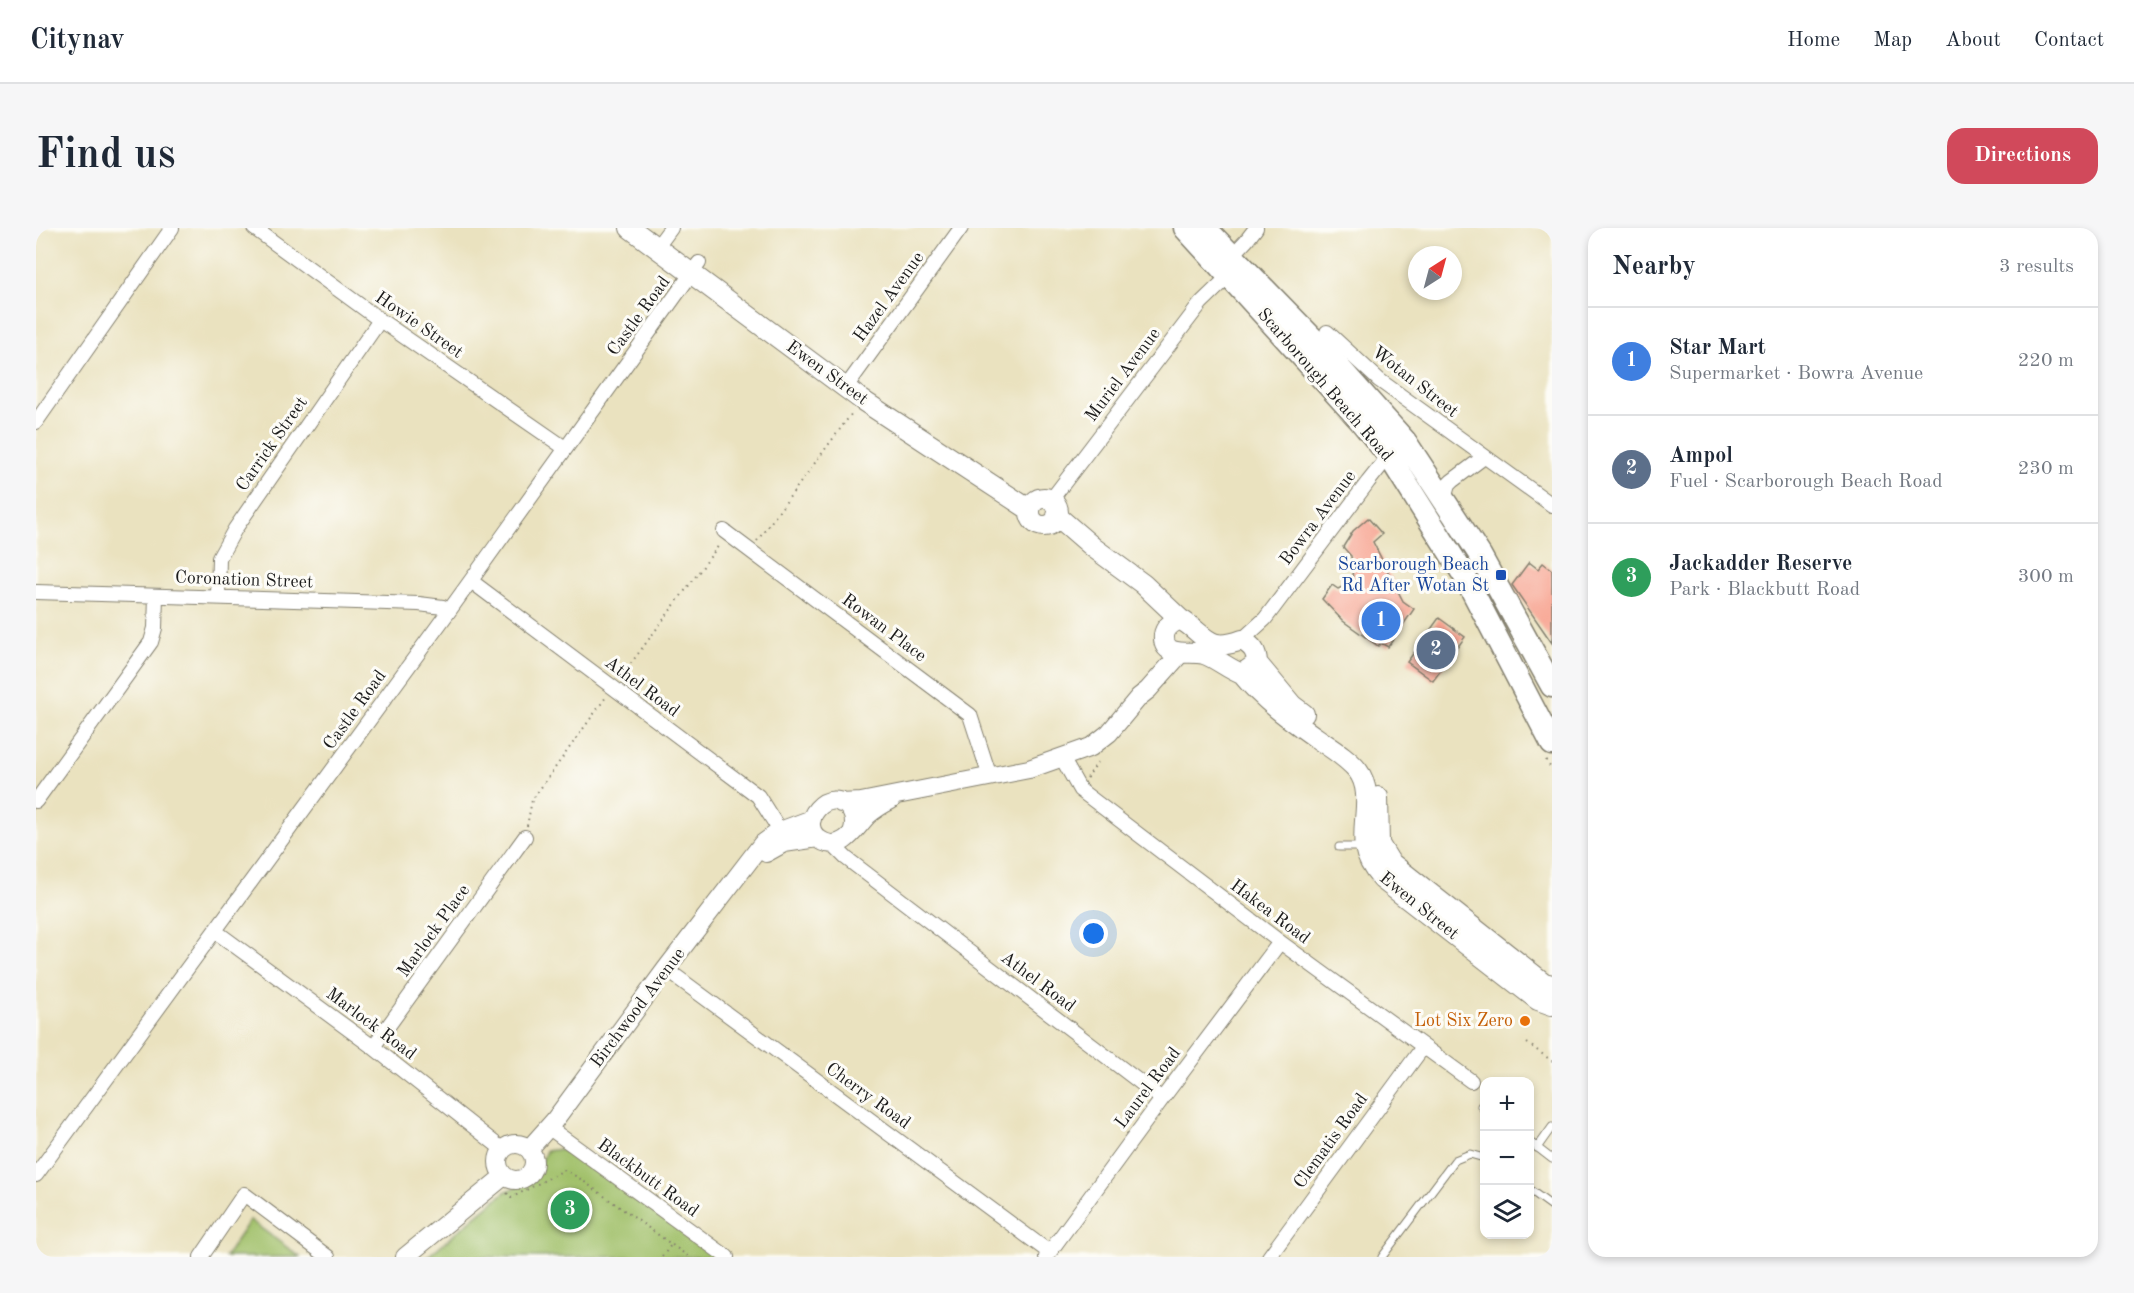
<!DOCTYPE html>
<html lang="en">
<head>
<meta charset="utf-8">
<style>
  :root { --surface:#fff; --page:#f6f6f7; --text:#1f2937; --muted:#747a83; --line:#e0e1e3; --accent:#d1495b }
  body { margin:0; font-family:"Old Standard TT",serif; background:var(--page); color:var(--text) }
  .controls { position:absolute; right:18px; bottom:18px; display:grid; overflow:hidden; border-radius:12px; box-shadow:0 3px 9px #0003 }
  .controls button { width:54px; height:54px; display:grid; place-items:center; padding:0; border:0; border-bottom:2px solid var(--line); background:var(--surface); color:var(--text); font:30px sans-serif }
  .compass { position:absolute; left:1372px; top:18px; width:54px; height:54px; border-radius:50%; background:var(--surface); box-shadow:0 3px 9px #0003; rotate:36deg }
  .you { position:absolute; left:1058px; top:706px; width:21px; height:21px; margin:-15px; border:4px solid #fff; border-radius:50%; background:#1a73e8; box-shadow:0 0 0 9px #1a73e833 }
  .badge { display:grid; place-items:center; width:39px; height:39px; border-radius:50%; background:var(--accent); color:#fff; font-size:20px; font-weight:700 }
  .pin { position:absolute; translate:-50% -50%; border:3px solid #fff; box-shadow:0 2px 6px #0006 }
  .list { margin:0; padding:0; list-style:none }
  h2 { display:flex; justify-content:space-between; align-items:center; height:78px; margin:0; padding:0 24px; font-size:26px }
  h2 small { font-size:20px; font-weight:400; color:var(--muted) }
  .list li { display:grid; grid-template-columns:39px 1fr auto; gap:18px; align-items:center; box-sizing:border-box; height:108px; padding:0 24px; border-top:2px solid var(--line) }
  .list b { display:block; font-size:22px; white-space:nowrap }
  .list p { margin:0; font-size:20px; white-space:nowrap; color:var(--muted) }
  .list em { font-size:20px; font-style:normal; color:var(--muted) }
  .icon { flex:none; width:33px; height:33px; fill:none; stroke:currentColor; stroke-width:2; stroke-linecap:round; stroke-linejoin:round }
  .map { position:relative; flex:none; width:1516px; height:1029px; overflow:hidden; border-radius:18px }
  header { display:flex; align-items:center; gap:36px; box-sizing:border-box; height:84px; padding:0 30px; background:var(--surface); border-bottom:2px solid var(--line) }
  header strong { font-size:28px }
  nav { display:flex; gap:33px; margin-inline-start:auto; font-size:21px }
  .intro { display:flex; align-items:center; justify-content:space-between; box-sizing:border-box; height:144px; padding:0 36px }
  h1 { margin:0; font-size:42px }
  .button { padding:15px 27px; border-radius:18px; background:var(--accent); color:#fff; font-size:21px; font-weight:700 }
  main { display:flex; gap:36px; padding:0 36px }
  aside { flex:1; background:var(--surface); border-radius:18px; box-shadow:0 3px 9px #0003 }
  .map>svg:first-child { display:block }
  .green { fill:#a0c069; stroke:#5e6e42; stroke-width:1.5 }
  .building { fill:#f79f8b }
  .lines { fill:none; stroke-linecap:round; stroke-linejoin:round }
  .service-casing { stroke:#837f6e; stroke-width:9 }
  .minor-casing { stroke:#837f6e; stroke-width:16 }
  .tertiary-casing { stroke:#837f6e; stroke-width:20 }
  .secondary-casing { stroke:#837f6e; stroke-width:22 }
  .primary-casing { stroke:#837f6e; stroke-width:25 }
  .path { stroke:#837f6e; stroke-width:2; stroke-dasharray:1.5 4.5; stroke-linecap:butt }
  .service { stroke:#fff; stroke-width:7 }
  .minor { stroke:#fff; stroke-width:14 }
  .tertiary { stroke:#fff; stroke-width:18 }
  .secondary { stroke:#fff; stroke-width:20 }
  .primary { stroke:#fff; stroke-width:22 }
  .transit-dot { fill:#1a4fb4; stroke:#fdfcf7; stroke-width:2 }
  .food-dot { fill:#e8710a; stroke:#fdfcf7; stroke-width:2 }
  .labels { text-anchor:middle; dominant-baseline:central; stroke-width:6; stroke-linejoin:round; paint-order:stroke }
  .street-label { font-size:18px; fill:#1c1c1c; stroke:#fdfcf7 }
  .transit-label { font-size:18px; fill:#164399; stroke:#fdfcf7; text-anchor:end }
  .food-label { font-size:18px; fill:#c56008; stroke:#fdfcf7; text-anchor:end }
</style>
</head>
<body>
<header>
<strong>Citynav</strong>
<nav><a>Home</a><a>Map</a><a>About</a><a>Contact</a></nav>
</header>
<div class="intro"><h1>Find us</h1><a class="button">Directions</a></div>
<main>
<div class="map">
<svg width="1516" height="1029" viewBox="0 0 1516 1029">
  <rect width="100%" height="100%" fill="#fdfcf7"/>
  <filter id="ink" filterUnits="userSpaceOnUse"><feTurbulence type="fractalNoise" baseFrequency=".0167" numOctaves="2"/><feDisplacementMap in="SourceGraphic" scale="12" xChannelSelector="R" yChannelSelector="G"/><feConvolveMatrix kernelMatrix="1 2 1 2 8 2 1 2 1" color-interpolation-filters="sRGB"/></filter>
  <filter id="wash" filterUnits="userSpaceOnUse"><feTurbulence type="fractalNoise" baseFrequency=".008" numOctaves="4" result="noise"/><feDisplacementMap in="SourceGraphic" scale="24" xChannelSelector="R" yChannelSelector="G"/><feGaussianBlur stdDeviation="1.35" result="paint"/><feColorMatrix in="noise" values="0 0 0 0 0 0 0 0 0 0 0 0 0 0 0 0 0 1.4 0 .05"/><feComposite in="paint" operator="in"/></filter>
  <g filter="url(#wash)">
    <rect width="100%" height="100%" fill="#eae2bf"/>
    <!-- green -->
    <path class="green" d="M524,921L564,941L682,1029H391L469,964L499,950L510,923Z
      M214,992L264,1029H189Z"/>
    <g id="blocks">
      <!-- building -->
      <path class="building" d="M1332,290L1346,306L1337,314L1367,373L1378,381L1352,419L1345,415L1342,418L1307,393L1286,371L1296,357L1302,361L1317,354L1315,328L1307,319L1317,303Z
        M1493,334L1502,341L1507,335L1516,342V415L1476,357Z
        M1403,390L1429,409L1397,453L1371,434Z"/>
    </g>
  </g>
  <g filter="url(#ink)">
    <use href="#blocks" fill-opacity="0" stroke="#837f6e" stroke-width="1.5"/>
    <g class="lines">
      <!-- service casing -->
      <g class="service-casing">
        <path id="service" d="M1303,619H1327
          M1445,878L1448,881
          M1494,914L1516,931
          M1501,920L1516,899
          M1494,962L1516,978
          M1346,1029L1419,932L1434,926L1448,930"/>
      </g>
      <!-- minor casing -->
      <g class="minor-casing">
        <path id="minor" d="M218,0L344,92L529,220
          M621,19L635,0
          M1192,32L1210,13L1220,0
          M1291,104L1343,152L1516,277
          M810,159L925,0
          M0,194L136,0
          M1408,271L1412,257L1416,253L1448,229
          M1015,272L1165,75L1193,48
          M688,303L934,487L954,549
          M435,353L722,568L744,603
          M0,364L383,376L407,379L413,383
          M182,369L183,330L199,301L344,92
          M1206,412L1229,391L1332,254L1356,224
          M1026,530L1044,562L1244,714L1435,853
          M0,573L115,414L119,400L120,368
          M796,616L810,630L1126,871
          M179,703L337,819L466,921
          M630,741L1013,1024
          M337,819L489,609
          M512,899L691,1029
          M0,947L413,383L663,35
          M165,1029L208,966L292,1029
          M1010,1029L1126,871L1244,714
          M1233,1029L1387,819"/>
      </g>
      <!-- tertiary casing -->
      <g class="tertiary-casing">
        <path id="tertiary" d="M805,575L825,574L993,541L1055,519L1073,505L1103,469L1112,462L1144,426
          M816,605C819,597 819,590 815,583C795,552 754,598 788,614C808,623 820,599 832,587C839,581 847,576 855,572
          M730,625L748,615L782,610
          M462 934a18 18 0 1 1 36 0a18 18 0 1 1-36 0Z
          M493,921L518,893L630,741L726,616L744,603L776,591
          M369,1029L468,948"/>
      </g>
      <!-- secondary casing -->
      <g class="secondary-casing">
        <path id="secondary" d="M594,0L826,172L994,282
          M994 284a14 14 0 1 1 28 0a14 14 0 1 1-28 0Z
          M1021,288L1058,320L1107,356L1144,391
          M1144,391C1171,407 1171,425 1206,412C1216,418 1221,423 1221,435L1206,446C1192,441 1182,431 1168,426C1155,422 1126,432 1128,407C1129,399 1137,394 1144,391Z
          M1221,435L1256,477L1268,486
          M1206,446C1227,472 1255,492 1282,511C1295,520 1312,530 1322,543C1338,564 1325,594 1329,619C1331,631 1338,642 1346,651L1502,772L1516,777
          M1342,569L1343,616L1354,634L1508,755L1516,757"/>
      </g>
      <!-- primary casing -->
      <g class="primary-casing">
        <path id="primary" d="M1149,0L1323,191L1353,228L1428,347L1516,516
          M1170,1L1284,118L1369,213L1444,327L1516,458"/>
      </g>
      <!-- path -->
      <path class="path" d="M721,313L816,185
        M584,450L683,317
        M1510,532L1516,542
        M1051,550L1063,532
        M491,598L496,572L570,469
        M1491,815L1516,833
        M471,965L475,970L528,942L543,950L653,1029
        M626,1029L635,1017"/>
      <!-- service -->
      <use href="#service" class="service"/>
      <!-- minor -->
      <use href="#minor" class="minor"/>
      <!-- tertiary -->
      <use href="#tertiary" class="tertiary"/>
      <!-- secondary -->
      <use href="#secondary" class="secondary"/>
      <!-- primary -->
      <use href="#primary" class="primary"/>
    </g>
  </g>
  <!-- markers -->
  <rect class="transit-dot" x="1459" y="341" width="12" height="12" rx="3"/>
  <circle class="food-dot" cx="1489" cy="793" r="6"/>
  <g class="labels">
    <!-- street labels -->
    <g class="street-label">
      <text transform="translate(853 69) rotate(-54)">Hazel Avenue</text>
      <text transform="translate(603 88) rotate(-54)">Castle Road</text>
      <text transform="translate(383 97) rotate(35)">Howie Street</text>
      <text transform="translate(791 145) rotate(36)">Ewen Street</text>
      <text transform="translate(1087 147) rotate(-53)">Muriel Avenue</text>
      <text transform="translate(1379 154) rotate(38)">Wotan Street</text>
      <text transform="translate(1289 157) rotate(49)">Scarborough Beach Road</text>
      <text transform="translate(236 216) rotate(-55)">Carrick Street</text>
      <text transform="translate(1282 290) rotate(-53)">Bowra Avenue</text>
      <text transform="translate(208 352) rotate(2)">Coronation Street</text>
      <text transform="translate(848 400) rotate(37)">Rowan Place</text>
      <text transform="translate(606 459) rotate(37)">Athel Road</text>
      <text transform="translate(319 482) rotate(-54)">Castle Road</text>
      <text transform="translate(1383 678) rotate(39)">Ewen Street</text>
      <text transform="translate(1234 684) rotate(37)">Hakea Road</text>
      <text transform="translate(398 703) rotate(-54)">Marlock Place</text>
      <text transform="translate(1002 754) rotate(37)">Athel Road</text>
      <text transform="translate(602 780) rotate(-53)">Birchwood Avenue</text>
      <text transform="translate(335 796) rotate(37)">Marlock Road</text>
      <text transform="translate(1112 860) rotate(-53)">Laurel Road</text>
      <text transform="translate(832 868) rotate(36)">Cherry Road</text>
      <text transform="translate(1295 913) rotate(-54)">Clematis Road</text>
      <text transform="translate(612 950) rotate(36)">Blackbutt Road</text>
    </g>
    <!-- transit labels -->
    <g class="transit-label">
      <text x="1453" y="337">Scarborough Beach<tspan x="1453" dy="21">Rd After Wotan St</tspan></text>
    </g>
    <!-- food labels -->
    <g class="food-label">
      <text x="1477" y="793">Lot Six Zero</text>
    </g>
  </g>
</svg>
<div class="controls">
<button>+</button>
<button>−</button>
<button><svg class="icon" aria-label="layers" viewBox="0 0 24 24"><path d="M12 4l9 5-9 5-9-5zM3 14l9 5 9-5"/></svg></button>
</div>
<svg class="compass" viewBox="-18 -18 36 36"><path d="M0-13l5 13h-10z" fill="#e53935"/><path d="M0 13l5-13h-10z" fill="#747a83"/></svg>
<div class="you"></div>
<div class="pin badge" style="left:1345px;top:393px;background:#3f7fe0">1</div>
<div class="pin badge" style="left:1400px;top:422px;background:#5c6f8a">2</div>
<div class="pin badge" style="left:534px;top:982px;background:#2e9e5b">3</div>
</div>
<aside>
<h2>Nearby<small>3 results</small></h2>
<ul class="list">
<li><span class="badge" style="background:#3f7fe0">1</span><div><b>Star Mart</b><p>Supermarket · Bowra Avenue</p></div><em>220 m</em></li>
<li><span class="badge" style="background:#5c6f8a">2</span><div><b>Ampol</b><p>Fuel · Scarborough Beach Road</p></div><em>230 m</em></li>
<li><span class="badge" style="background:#2e9e5b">3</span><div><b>Jackadder Reserve</b><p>Park · Blackbutt Road</p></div><em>300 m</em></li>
</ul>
</aside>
</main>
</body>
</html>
